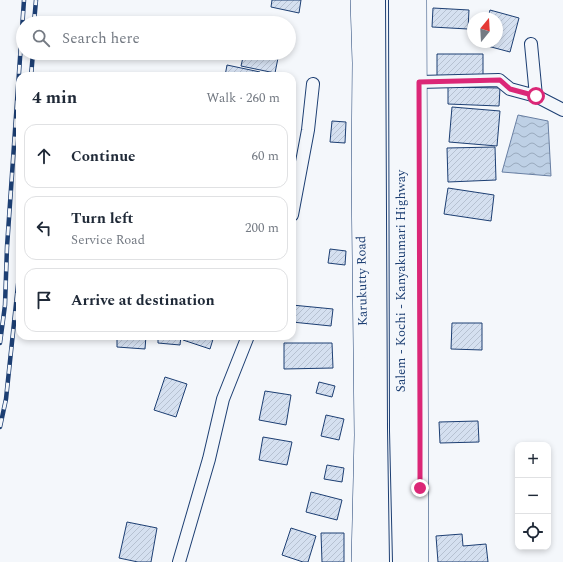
<!DOCTYPE html>
<html lang="en">
<head>
<meta charset="utf-8">
<style>
  :root { --surface:#fff; --page:#f6f6f7; --text:#1f2937; --muted:#747a83; --line:#e0e1e3 }
  body { margin:0; font-family:Spectral,serif; background:var(--page); color:var(--text) }
  .controls { position:absolute; right:12px; bottom:12px; display:grid; overflow:hidden; border-radius:8px; box-shadow:0 2px 6px #0003 }
  .controls button { width:36px; height:36px; display:grid; place-items:center; padding:0; border:0; border-bottom:1px solid var(--line); background:var(--surface); color:var(--text); font:20px sans-serif }
  .compass { position:absolute; left:467px; top:12px; width:36px; height:36px; border-radius:50%; background:var(--surface); box-shadow:0 2px 6px #0003; rotate:18deg }
  .stop { position:absolute; width:12px; height:12px; margin:-9px; border:3px solid #db2777; border-radius:50%; background:#fff }
  .stop.end { background:#db2777; border-color:#fff; box-shadow:0 1px 4px #0008 }
  .list { margin:0; padding:0; list-style:none }
  h2 { display:flex; justify-content:space-between; align-items:center; height:52px; margin:0; padding:0 16px; font-size:17px }
  h2 small { font-size:13px; font-weight:400; color:var(--muted) }
  .list li { display:grid; grid-template-columns:26px 1fr auto; gap:12px; align-items:center; box-sizing:border-box; height:64px; margin:0 8px 8px; padding:0 8px; border:1px solid var(--line); border-radius:12px }
  .list b { display:block; font-size:15px; white-space:nowrap }
  .list p { margin:0; font-size:13px; white-space:nowrap; color:var(--muted) }
  .list em { font-size:13px; font-style:normal; color:var(--muted) }
  .icon { flex:none; width:22px; height:22px; fill:none; stroke:currentColor; stroke-width:2; stroke-linecap:round; stroke-linejoin:round }
  .map { position:relative; flex:none; width:563px; height:562px; overflow:hidden }
  .search { position:absolute; background:var(--surface); box-shadow:0 2px 6px #0003; left:16px; top:16px; width:280px; height:44px; display:flex; align-items:center; gap:10px; box-sizing:border-box; padding:0 14px; border-radius:22px; color:var(--muted); font-size:15px }
  .panel { position:absolute; background:var(--surface); box-shadow:0 2px 6px #0003; left:16px; top:72px; width:280px; height:268px; border-radius:12px }
  .map>svg:first-child { display:block }
  .water { fill:url(#water-waves); stroke:#687fa3 }
  .building { fill:url(#building-hatch); stroke:#1d3f73 }
  .lines { fill:none; stroke-linecap:round; stroke-linejoin:round }
  .street-casing { stroke:#1d3f73; stroke-width:14 }
  .secondary-casing { stroke:#1d3f73; stroke-width:18 }
  .highway-casing { stroke:#1d3f73; stroke-width:24 }
  .street { stroke:#f4f7fb; stroke-width:12 }
  .secondary { stroke:#f4f7fb; stroke-width:17 }
  .highway { stroke:#f4f7fb; stroke-width:22 }
  .rail-casing { stroke:#1d3f73; stroke-width:4.5 }
  .rail { stroke:#f4f7fb; stroke-width:3; stroke-dasharray:9; stroke-linecap:butt }
  .route { stroke:#db2777; stroke-width:5 }
  .labels { text-anchor:middle; dominant-baseline:central; stroke-width:3; stroke-linejoin:round; paint-order:stroke }
  .street-label { font-size:13px; fill:#1d3f73; stroke:#f4f7fb }
</style>
</head>
<body>
<div class="map">
<svg width="563" height="562" viewBox="0 0 563 562">
  <defs>
    <pattern id="water-waves" width="16" height="10" patternUnits="userSpaceOnUse"><rect width="16" height="10" fill="#bed0e5"/><path d="M0 5q4-4 8 0t8 0" fill="none" stroke="#9aaabe"/></pattern>
    <pattern id="building-hatch" width="6" height="6" patternUnits="userSpaceOnUse"><rect width="6" height="6" fill="#d5e0f0"/><path d="M-1 1l2-2M0 6l6-6M5 7l2-2" fill="none" stroke="#b6c1d1"/></pattern>
  </defs>
  <rect width="100%" height="100%" fill="#f4f7fb"/>
  <!-- water -->
  <path class="water" d="M518,115L548,121L551,176L502,172Z"/>
  <!-- building -->
  <path class="building" d="M272,0H301L299,13L271,7Z
    M433,8L469,10L468,29L432,27Z
    M490,10L519,18L510,52L480,44L481,42H497V18H488Z
    M102,53H115L114,57Z
    M244,53H279L275,73L241,66Z
    M437,54H483V79H437Z
    M227,65L260,72L259,76H225Z
    M448,87L500,88L499,106L448,104Z
    M452,107L500,111L497,146L449,142Z
    M332,121L346,122L345,143L330,142Z
    M495,147L496,180L448,182L447,148Z
    M448,188L494,195L491,221L444,214Z
    M330,249L346,251L345,265L328,263Z
    M292,305L333,309L331,326L292,322Z
    M452,323H482V350L451,349Z
    M117,336H146L145,349L117,347Z
    M158,336H181L180,345L158,343Z
    M185,336H214L210,349L183,340Z
    M284,343H332L333,368L284,369Z
    M165,377L187,384L176,417L154,410Z
    M319,382L335,386L332,397L316,393Z
    M265,391L291,395L286,425L259,420Z
    M326,415L344,419L339,440L321,436Z
    M478,421L479,442L440,443L439,422Z
    M263,437L292,442L287,465L259,460Z
    M327,465L344,468L342,482L324,479Z
    M311,492L342,500L337,520L306,512Z
    M127,522L157,528L151,562H138L119,558Z
    M291,528L316,536L308,562H303L282,555Z
    M321,533H344V562H322Z
    M462,534L463,546L486,544L488,562H438L436,536Z"/>
  <g class="lines">
    <!-- street casing -->
    <g class="street-casing">
      <path id="street" d="M531,44L536,96
        M419,82L499,80L510,89L536,96L563,110
        M292,215L308,130L313,84
        M179,562L209,459L223,399L248,336"/>
    </g>
    <!-- secondary casing -->
    <g class="secondary-casing">
      <path id="secondary" d="M359,0L361,63L360,173L363,435L360,562
        M418,0L420,562"/>
    </g>
    <!-- highway casing -->
    <g class="highway-casing">
      <path id="highway" d="M374,0L376,428L378,562
        M400,0L401,431L404,562"/>
    </g>
    <!-- street -->
    <use href="#street" class="street"/>
    <!-- secondary -->
    <use href="#secondary" class="secondary"/>
    <!-- highway -->
    <use href="#highway" class="highway"/>
    <!-- rail casing -->
    <g class="rail-casing">
      <path id="rail" d="M34,23L36,0
        M31,76L33,53
        M0,343L5,305L7,247L24,0
        M0,427L6,399L20,266"/>
    </g>
    <!-- rail -->
    <use href="#rail" class="rail"/>
  </g>
  <g class="lines">
    <!-- route -->
    <path class="route" d="M420,488V431L419,82L500,80L510,89L536,96"/>
  </g>
  <g class="labels">
    <!-- street labels -->
    <g class="street-label">
      <text transform="translate(362 281) rotate(-91)">Karukutty Road</text>
      <text transform="translate(401 281) rotate(-90)">Salem - Kochi - Kanyakumari Highway</text>
    </g>
  </g>
</svg>
<div class="controls">
<button>+</button>
<button>−</button>
<button><svg class="icon" aria-label="locate" viewBox="0 0 24 24"><circle cx="12" cy="12" r="6"/><path d="M12 2v4M12 18v4M2 12h4M18 12h4"/></svg></button>
</div>
<svg class="compass" viewBox="-18 -18 36 36"><path d="M0-13l5 13h-10z" fill="#e53935"/><path d="M0 13l5-13h-10z" fill="#747a83"/></svg>
<div class="stop" style="left:536px;top:96px"></div>
<div class="stop end" style="left:420px;top:488px"></div>
<div class="search"><svg class="icon" aria-label="search" viewBox="0 0 24 24"><circle cx="10" cy="10" r="6"/><path d="M15 15l6 6"/></svg>Search here</div>
<section class="panel">
<h2>4 min<small>Walk · 260 m</small></h2>
<ul class="list">
<li><svg class="icon" aria-label="ahead" viewBox="0 0 24 24"><path d="M12 20V5M6 11l6-6 6 6"/></svg><div><b>Continue</b></div><em>60 m</em></li>
<li><svg class="icon" aria-label="left" viewBox="0 0 24 24"><path d="M17 20v-9H6M10 6l-5 5 5 5"/></svg><div><b>Turn left</b><p>Service Road</p></div><em>200 m</em></li>
<li><svg class="icon" aria-label="arrive" viewBox="0 0 24 24"><path d="M6 21V4h12l-3 4 3 4H6"/></svg><div><b>Arrive at destination</b></div></li>
</ul>
</section>
</div>
</body>
</html>
